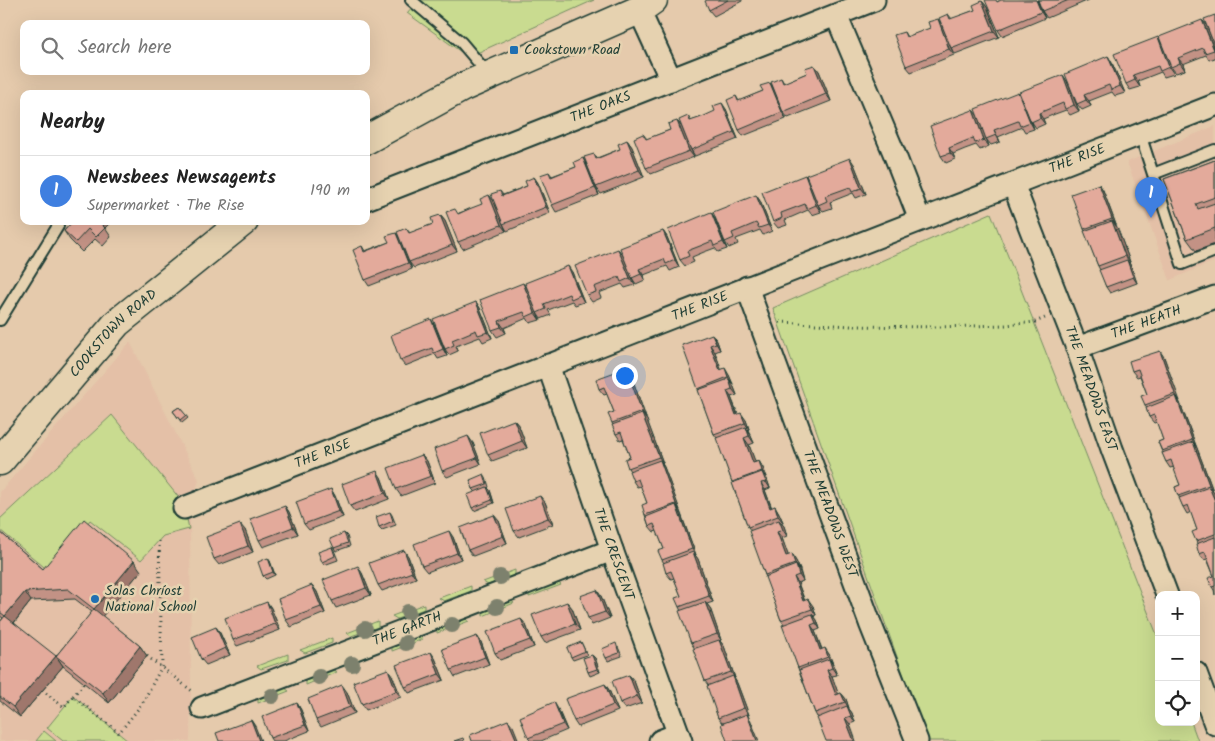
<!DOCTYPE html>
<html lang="en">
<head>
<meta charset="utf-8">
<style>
  :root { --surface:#fff; --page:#f6f6f6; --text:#222; --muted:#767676; --line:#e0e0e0; --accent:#0f766e }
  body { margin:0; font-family:Kalam,sans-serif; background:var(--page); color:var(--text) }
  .controls { position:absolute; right:15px; bottom:15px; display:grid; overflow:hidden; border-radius:10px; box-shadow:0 5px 20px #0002 }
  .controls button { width:45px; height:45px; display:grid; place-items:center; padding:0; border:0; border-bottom:1px solid var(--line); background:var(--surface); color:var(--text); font:25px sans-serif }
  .you { position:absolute; left:624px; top:375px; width:18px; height:18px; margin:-12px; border:4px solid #fff; border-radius:50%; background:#1a73e8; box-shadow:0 0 0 8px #1a73e833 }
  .badge { display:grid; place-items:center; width:32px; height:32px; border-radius:50%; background:var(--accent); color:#fff; font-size:16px; font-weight:700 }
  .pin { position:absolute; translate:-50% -41px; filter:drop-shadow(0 1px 2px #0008) }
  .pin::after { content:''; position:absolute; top:26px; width:18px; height:15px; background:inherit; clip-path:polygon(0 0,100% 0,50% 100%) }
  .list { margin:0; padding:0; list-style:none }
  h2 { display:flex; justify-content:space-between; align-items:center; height:65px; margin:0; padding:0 20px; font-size:21px }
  h2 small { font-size:16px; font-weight:400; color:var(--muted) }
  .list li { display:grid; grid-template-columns:32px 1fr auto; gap:15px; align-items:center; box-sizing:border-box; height:70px; padding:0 20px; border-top:1px solid var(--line) }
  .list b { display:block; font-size:19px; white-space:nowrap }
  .list p { margin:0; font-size:16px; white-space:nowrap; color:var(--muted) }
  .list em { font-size:16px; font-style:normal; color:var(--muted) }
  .icon { flex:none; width:28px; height:28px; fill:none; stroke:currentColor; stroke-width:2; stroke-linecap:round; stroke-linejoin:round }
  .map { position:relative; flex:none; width:1215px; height:741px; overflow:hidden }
  .search { position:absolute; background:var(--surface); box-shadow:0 5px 20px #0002; left:20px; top:20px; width:350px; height:55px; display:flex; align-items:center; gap:12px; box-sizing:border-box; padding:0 18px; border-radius:10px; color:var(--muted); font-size:19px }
  .panel { position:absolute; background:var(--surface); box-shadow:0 5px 20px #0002; left:20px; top:90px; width:350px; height:135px; border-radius:10px }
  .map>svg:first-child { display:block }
  .built { fill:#e4c0a7 }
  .green { fill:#c9db90; stroke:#748c62 }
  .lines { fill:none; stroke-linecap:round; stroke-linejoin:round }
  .lane-casing { stroke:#1f3d34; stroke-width:14 }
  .street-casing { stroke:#1f3d34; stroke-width:25 }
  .secondary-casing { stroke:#1f3d34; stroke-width:31 }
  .path { stroke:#1f3d34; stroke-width:3; stroke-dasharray:1 4; stroke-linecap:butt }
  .lane { stroke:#e6d2b0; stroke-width:10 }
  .street { stroke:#e6d2b0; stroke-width:21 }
  .secondary { stroke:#e6d2b0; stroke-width:28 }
  .tree { fill:#7d816d }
  .wall { fill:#c39285; stroke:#1f3d34 }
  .shaded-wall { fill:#9f776c; stroke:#1f3d34 }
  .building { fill:#e3aa9b; stroke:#1f3d34 }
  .poi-dot { fill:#1f6fb2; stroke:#e6d2b0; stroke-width:2 }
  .labels { text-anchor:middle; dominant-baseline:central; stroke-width:5; stroke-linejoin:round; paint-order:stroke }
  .poi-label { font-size:14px; fill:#1f3d34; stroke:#e6d2b0; text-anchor:start }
  .street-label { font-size:14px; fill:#1f3d34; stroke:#e6d2b0 }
</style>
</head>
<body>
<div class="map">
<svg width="1215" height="741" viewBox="0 0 1215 741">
  <rect width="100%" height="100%" fill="#e5caac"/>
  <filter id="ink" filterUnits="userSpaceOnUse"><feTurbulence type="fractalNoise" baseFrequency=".02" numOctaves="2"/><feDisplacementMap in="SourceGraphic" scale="10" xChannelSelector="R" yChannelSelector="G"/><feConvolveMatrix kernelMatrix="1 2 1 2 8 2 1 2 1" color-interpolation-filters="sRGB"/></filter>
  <g filter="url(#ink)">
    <!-- built -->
    <path class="built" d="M1215,126V261L1170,280L1127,162Z
      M130,342L199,480L190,507L191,691L190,741H0V492Z"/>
    <!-- green -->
    <path class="green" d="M418,0H594L468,57L407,13Z
      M991,213L1159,640V722H1191L1198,741H927L773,308Z
      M112,415L184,504L189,529L163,536L141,560L90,520L50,572L0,530V519Z
      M515,570V575L488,585L483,582Z
      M556,581L561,585L529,597V592Z
      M471,586V591L444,601L439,598Z
      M510,600L514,603L483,616V610Z
      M424,604V609L397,619L392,616Z
      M464,618L469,621L437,633V628Z
      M378,621V627L351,636L347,633Z
      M419,636L423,639L392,651V646Z
      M332,638V643L305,653L300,650Z
      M288,654V660L261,669L257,666Z
      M333,669L337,672L306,685V679Z
      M285,688L289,691L258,703V698Z
      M73,696L128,741H63L47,728Z
      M44,731L56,741H36Z"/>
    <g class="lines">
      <!-- lane casing -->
      <g class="lane-casing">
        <path id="lane" d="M411,0L461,42L489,75
          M1140,134L1153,174L1215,150
          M1153,174L1182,264L1215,251
          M0,320L58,226"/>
      </g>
      <!-- street casing -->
      <g class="street-casing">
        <g id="street">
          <path d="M639,10L671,80"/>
          <path d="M836,15L894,153L920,220"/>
          <path id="s1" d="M1013,184L1077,348L1112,449L1167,595"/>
          <path id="s2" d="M366,199L874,0"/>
          <path id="s3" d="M747,287L870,623L917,741"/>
          <path id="s4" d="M1077,348L1215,297"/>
          <path id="s5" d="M548,365L612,550L681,741"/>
          <path id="s6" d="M184,508L1215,105"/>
          <path d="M1196,673L1215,724"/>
          <path id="s7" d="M202,708L612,550"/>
          <path d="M660,741L678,734"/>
        </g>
      </g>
      <!-- secondary casing -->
      <g class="secondary-casing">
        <g id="secondary">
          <path d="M366,140L463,87L639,10L653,0"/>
          <path id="s8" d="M0,461L117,323L244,221"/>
        </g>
      </g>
      <!-- path -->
      <path class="path" d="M780,322L852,326L937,327L1005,325L1035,322L1045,318
        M147,656L192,691
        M42,690L64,707L73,696L119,733L142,704L162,666L159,541
        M73,696L84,683"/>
      <!-- lane -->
      <use href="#lane" class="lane"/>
      <!-- street -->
      <use href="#street" class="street"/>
      <!-- secondary -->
      <use href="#secondary" class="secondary"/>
    </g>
    <!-- trees -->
    <g class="tree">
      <circle cx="500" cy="577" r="8"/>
      <circle cx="497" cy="607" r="8"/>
      <circle cx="408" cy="612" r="8"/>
      <circle cx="452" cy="625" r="8"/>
      <circle cx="365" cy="629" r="8"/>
      <circle cx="406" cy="643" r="8"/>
      <circle cx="352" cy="664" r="8"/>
      <circle cx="319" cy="677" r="8"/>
      <circle cx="272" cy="696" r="8"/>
    </g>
    <!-- wall -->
    <path class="wall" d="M707,0H742V1L714,16L709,10Z
      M1037,0L1045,18L1002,36L998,30V1Z
      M1038,0H1089L1047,18L1042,11Z
      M982,1L987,7L999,37L955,54L951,48L954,55L911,72L906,66L904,32L907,37L942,25L948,14L952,19L975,10Z
      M1215,15V58L1209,60L1206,55L1183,64L1185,70L1176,73L1171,67L1202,20L1207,26Z
      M1158,37L1162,44L1174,74L1164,77L1161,72L1138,81L1140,87L1130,90L1126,84Z
      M1108,56L1112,63L1125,93L1115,96L1112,92L1089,101L1091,106L1082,110L1077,104Z
      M814,65L819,71L831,101L788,118L783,112L781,78L784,83L807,73Z
      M1067,81L1079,111L1070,115L1066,110L1055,114L1043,119L1045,124L1036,128L1032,122L1034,129L1025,132L1022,127L998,137L1000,142L991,145L986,139L980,124L989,146L980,150L976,145L965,149L953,154L955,159L946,163L941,156L977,116L1022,98Z
      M770,83L774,89L786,119L743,136L739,130L736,96L739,101L763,91Z
      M726,109L738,139L695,156L691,150L694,157L651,174L646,168L643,134L647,139L670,130L677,121L682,127L688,116L691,121Z
      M627,140L632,147L644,177L601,194L596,187L594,154L597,158L620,149Z
      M583,158L587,165L599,195L556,212L552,205L549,172L552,176L576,167Z
      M1215,160V244L1196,251L1187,239L1164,179Z
      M854,164L866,194L856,198L853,193L830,202L832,208L823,211L818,205L821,212L812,215L808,210L785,220L787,225L778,228L773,222L805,175L809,182Z
      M534,177L538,183L550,213L507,231L503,224L506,231L463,249L458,242L459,213L494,201L500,191L503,195L527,186Z
      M1099,184L1103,190L1130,262L1129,263L1131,266L1137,283L1110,293L1106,287L1100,270L1098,266L1084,229Z
      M756,195L760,201L772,231L763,235L760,230L736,239L738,244L729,248L725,242Z
      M711,212L715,219L727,249L718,252L715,248L704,252L692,257L694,262L685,266L680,260Z
      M440,215L445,221L457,251L414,268L409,262L412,269L369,286L365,280L362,246L365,251L389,242L396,233L400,239L406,228L410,233L433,224Z
      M72,221H112L105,228L111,237L103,246L95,239L82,252L70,240L64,231L72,222Z
      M663,231L667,237L679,267L670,271L667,266L644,275L645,280L636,284L632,278L624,259L635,285L625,288L622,284L599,293L601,298L592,302L587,295L623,255Z
      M572,272L584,302L575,305L572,301L548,310L551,315L541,319L537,313Z
      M523,283L540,320L530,323L527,318L504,328L506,333L497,337L492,330Z
      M476,302L480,308L492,338L483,342L480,337L456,346L458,351L449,355L445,349L437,329L447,356L438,359L435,354L405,366L400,360L435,326Z
      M712,334L717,341L720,350L715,352L721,370L729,375L737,395L731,397L738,414L746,420L749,429L748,430L750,434L754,443L749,445L755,462L759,461L763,468L767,477H766L770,488L765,490L772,508L775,506L779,513L783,522L781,523L784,526L787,536L782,538L788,556L796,561L800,570L803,581L798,583L805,601L813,606L816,615L814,616L817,620L820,629L815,631L822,649L829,654L833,664H832L837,675L832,676L838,694L841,693L846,699L849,709L852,713L855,722L850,724L817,717L815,713L798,668L784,624L781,620L765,575L751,531L748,527L732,482L717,438L714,434L698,389Z
      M1164,357L1179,401L1180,403L1215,496V595L1214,590L1212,587L1214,576L1207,559L1204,560L1199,554L1197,543L1196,541L1197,530L1191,512L1187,514L1183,507L1175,487L1180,485L1174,467L1170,468L1166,462L1158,442L1163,440L1157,422L1154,423L1149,417L1146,407L1145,405L1147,394L1140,376L1137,377L1132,371Z
      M631,375L646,418L663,463L662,464L664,467L696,555H695L698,559L713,602L707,604L710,608L721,640L720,641L724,646L735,678L734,679L737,683L749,715H747L751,721L722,723L718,718L708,685L705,681L695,649L691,643L681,611L679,607L681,596L674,578L671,579L666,573L664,563L662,560L664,549L657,531L654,532L649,526L645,515L647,503L641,486L637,487L633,481L630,471L628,468L630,457L623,439L620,440L616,434L612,423L614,412L607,394L604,395L599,389Z
      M179,407L188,418L182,423L173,411Z
      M514,420L519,426L527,448L492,461L488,455Z
      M473,443L481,464L447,477L442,471Z
      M422,455L427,461L435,483L401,496L396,489Z
      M484,474L486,477L489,487L488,488L490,490L494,503L474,511L472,508L476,492L473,489Z
      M381,477L389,499L355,512L350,506Z
      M331,489L335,496L343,517L309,530L304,524Z
      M545,502L553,524L519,537L514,531Z
      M285,506L289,512L298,534L263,547L259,540Z
      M390,512L392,515L396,525L382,530L379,527Z
      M499,521L507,543L473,556L468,550Z
      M245,530L253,552L219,565L214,559Z
      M0,532L43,569L141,571L102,616L140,646L147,656L109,703L63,666L56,656L92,612L75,599L31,601L14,623L63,666L20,717L0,701V622L3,618L0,616Z
      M344,533L347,536L350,546L336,551L334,548Z
      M453,537L461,559L427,572L422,566Z
      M332,547L334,550L338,560L324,565L322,562Z
      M408,556L416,578L382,591L378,585Z
      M270,561L275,575L266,579L263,576Z
      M362,573L371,595L336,608L332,601Z
      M312,585L317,592L325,613L291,627L286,620Z
      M601,596L610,618L592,625L588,618Z
      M267,602L271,608L280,630L237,646L233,640Z
      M567,602L572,608L580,630L545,643L541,637Z
      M521,619L526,625L534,647L500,660L495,653Z
      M216,627L220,633L230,655L206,665L201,659Z
      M477,636L481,642L489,664L455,677L451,670Z
      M581,642L583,646L587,655L573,660L571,657Z
      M618,647L622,656L608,661L606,658Z
      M435,658L444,680L409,693L405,687Z
      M595,658L600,672L590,676L588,672Z
      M392,675L401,697L366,710L362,704Z
      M629,675L634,681L642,703L625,709L620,703Z
      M605,684L609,690L618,711L578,727L574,721Z
      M347,692L355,713L321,727L316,720Z
      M297,703L301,710L309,731L284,741H272L270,738Z
      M558,709L567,730L541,741H531L528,738Z"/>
    <!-- shaded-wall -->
    <path class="shaded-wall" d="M1036,0H1037L1045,18L1041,12Z
      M982,1L987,7L999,37L994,31Z
      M938,19L942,25L954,55L949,49Z
      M1202,20L1207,26L1215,47V51Z
      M1158,37L1162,44L1174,74L1169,67Z
      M1108,56L1112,63L1125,93L1120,86Z
      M1178,58L1183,64L1185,70L1180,63Z
      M814,65L819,71L831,101L826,94Z
      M1063,75L1067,81L1079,111L1074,105Z
      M1133,75L1138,81L1140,87L1135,80Z
      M770,83L774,89L786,119L782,112Z
      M1018,92L1022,98L1034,129L1030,122Z
      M1084,95L1089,101L1091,106L1086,100Z
      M722,103L726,109L738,139L734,132Z
      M973,110L978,116L989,146L984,140Z
      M1039,113L1043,119L1045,124L1040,118Z
      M677,121L682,127L694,157L689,151Z
      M994,130L998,137L1000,142L996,135Z
      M627,140L632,147L644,177L639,170Z
      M949,148L953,154L955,159L950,153Z
      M583,158L587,165L599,195L595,188Z
      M850,158L854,164L866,194L861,188Z
      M805,175L809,182L821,212L816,205Z
      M534,177L538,183L550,213L546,207Z
      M1099,184L1103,190L1116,225L1112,219Z
      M489,195L494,201L506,231L501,225Z
      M756,195L760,201L772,231L768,225Z
      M711,212L715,219L727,249L723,242Z
      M440,215L445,221L457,251L452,245Z
      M97,221H112L105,228Z
      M1112,221L1117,227L1130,262L1125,256Z
      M663,231L667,237L679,267L675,260Z
      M396,233L400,239L412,269L408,263Z
      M618,249L623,255L635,285L630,278Z
      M1127,260L1131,266L1137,283L1133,277Z
      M568,266L572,272L584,302L580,295Z
      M639,269L644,275L645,280L641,274Z
      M523,283L528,290L540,320L535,313Z
      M476,302L480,308L492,338L488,332Z
      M431,319L435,326L447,356L443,349Z
      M499,321L504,328L506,333L501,327Z
      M712,334L717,341L720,350L716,343Z
      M710,345L715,352L724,377L720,370Z
      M1160,351L1164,357L1180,401L1175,394Z
      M626,368L631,375L646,418L642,412Z
      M725,368L729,375L733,384L728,377Z
      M729,379L733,385L737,395L732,389Z
      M727,391L731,397L740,422L736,415Z
      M1176,396L1180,403L1196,446L1192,440Z
      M741,413L746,420L749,429L745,423Z
      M642,414L647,420L663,463L659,457Z
      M514,420L519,426L527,448L522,441Z
      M746,427L750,434L754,443L749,436Z
      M468,436L473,443L481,464L477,458Z
      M744,438L749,445L758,469L753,463Z
      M1193,442L1197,448L1213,491L1209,485Z
      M422,455L427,461L435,483L431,476Z
      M660,460L664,467L680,510L676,504Z
      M759,461L763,468L767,477L762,471Z
      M377,471L381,477L389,499L385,493Z
      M762,472L767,479L770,488L766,482Z
      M761,483L765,490L774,515L770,508Z
      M487,487L490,490L494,503L492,500Z
      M1209,487L1214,493L1215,496V501Z
      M331,489L335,496L343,517L339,511Z
      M540,496L545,502L553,524L548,518Z
      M676,505L680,512L696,555L692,549Z
      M285,506L289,512L298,534L293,527Z
      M775,506L779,513L783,522L778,516Z
      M494,515L499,521L507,543L503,536Z
      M779,520L784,526L787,536L783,530Z
      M240,524L245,530L253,552L248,546Z
      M449,531L453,537L461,559L457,553Z
      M777,532L782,538L791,563L786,556Z
      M404,550L408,556L416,578L412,572Z
      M693,552L698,559L713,602L709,596Z
      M792,554L796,561L800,570L795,564Z
      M268,558L270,561L275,575L273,572Z
      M134,561L141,571L100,619L94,609Z
      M796,565L800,572L803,581L799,575Z
      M358,566L362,573L371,595L366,588Z
      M794,577L798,583L807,608L803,601Z
      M312,585L317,592L325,613L321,607Z
      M597,590L601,596L610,618L605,612Z
      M25,592L31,601L12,625L5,616Z
      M808,599L813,606L816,615L812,609Z
      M267,602L271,608L280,630L275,624Z
      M567,602L572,608L580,630L575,624Z
      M705,602L710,608L721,640L717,634Z
      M812,614L817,620L820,629L816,623Z
      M521,619L526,625L534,647L530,640Z
      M811,625L815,631L824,656L820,650Z
      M216,627L220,633L230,655L225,648Z
      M477,636L481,642L489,664L485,657Z
      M719,640L724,646L735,678L731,672Z
      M140,646L147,656L109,703L103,693Z
      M825,648L829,654L833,664L828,657Z
      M431,652L435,658L444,680L439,674Z
      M592,655L595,658L600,672L597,669Z
      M56,656L63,666L20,717L13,707Z
      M829,659L833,665L837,675L832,668Z
      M388,669L392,675L401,697L396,691Z
      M827,670L832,676L841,701L836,695Z
      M629,675L634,681L642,703L637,696Z
      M733,676L737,683L749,715L744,708Z
      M605,684L609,690L618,711L613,705Z
      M342,685L347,692L355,713L350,707Z
      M841,693L846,699L849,708L845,702Z
      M554,702L558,709L567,730L563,724Z
      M297,703L301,710L309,731L305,725Z
      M847,706L852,713L855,722L851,716Z
      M747,714L751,721L759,741H757Z
      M845,718L850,724L856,741H854Z
      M251,720L255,726L261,741H259Z
      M508,720L513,726L519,741H517Z"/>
    <!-- building -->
    <path class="building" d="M707,0H728L709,10L705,1Z
      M985,0H996L997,2L1001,0H1036L1041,12L998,30Z
      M1038,0H1069L1042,11Z
      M982,1L994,31L951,48L939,18L948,14L950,19L975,10L973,5Z
      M1215,15V47L1204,19Z
      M938,19L949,49L906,66L894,35L904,32L906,37L930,28L928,22Z
      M1202,20L1214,50L1205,53L1203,48L1178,58L1180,63L1171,67L1159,37Z
      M1158,37L1169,67L1160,71L1158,66L1133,75L1135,80L1126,84L1114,54Z
      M1108,56L1120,86L1111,90L1109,85L1084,95L1086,100L1077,104L1065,74Z
      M814,65L826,94L783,112L771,82L781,78L783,83L807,73L805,68Z
      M1063,75L1074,105L1065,109L1063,103L1039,113L1040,118L1031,122L1019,92Z
      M770,83L782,112L739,130L727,100L736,96L738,101L763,91L760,86Z
      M1018,92L1030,122L1020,126L1018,121L994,130L996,135L986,139L975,109Z
      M722,103L734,132L691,150L679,120L688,116L690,121L702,117L715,111L713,106Z
      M973,110L984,140L975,143L973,138L949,148L950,153L941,156L930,126Z
      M677,121L689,151L646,168L634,138L643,134L646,139L670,130L668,124Z
      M627,140L639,170L596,187L584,157L594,154L596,159L620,149L618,144Z
      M583,158L595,188L552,205L540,175L549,172L551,177L563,172L576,167L574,162Z
      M850,158L861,188L852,192L850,187L825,196L827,201L818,205L806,175Z
      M1215,160V197L1196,204L1198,209L1215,203V228L1187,239L1164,179Z
      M805,175L816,205L807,209L805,204L781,213L782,218L773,222L762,192Z
      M534,177L546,207L503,224L491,194L500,191L502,196L527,186L525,181Z
      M1099,184L1112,219L1084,229L1071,194Z
      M489,195L501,225L458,242L446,212L455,209L458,214L469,209L482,204L480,199Z
      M756,195L768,225L759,228L756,223L732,233L734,238L725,242L713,212Z
      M711,212L723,242L714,246L712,241L700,246L687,251L689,256L680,260L668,230Z
      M440,215L452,245L409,262L397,232L406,228L409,233L433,224L431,218Z
      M73,221H98L105,228L96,237L88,229L76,242L64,231Z
      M1112,221L1125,256L1098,266L1084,231Z
      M663,231L675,260L666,264L664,259L639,269L641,274L632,278L620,248Z
      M396,233L408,263L365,280L353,250L362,246L364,252L389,242L386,236Z
      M618,249L630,278L621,282L619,277L594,287L596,292L587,295L575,266Z
      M1127,260L1133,277L1106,287L1099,270Z
      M568,266L580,295L571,299L569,294L544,304L546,309L537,313L525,283Z
      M523,283L535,313L526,317L524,312L499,321L501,327L492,330L480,300Z
      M476,302L488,332L478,335L476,330L452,340L454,345L445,349L433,319Z
      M431,319L443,349L434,353L432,348L400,360L391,335Z
      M712,334L716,343L710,345L715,358L720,370L725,368L728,377L698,389L682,345Z
      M1160,351L1175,394L1145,405L1141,396L1147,394L1138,369L1132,371L1129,361Z
      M626,368L642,412L612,423L608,414L614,412L604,387L599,389L596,379Z
      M729,379L732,389L727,391L736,415L741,413L745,423L714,434L698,390Z
      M1176,396L1192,440L1162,451L1158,442L1163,440L1154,415L1149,417L1146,408Z
      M179,407L186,415L180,420L173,411Z
      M642,414L659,457L628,468L625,459L630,457L625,444L621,432L616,434L612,425Z
      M514,420L522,441L488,455L480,433Z
      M746,427L749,436L744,438L753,463L759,461L762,471L732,482L716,438Z
      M468,436L477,458L442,471L434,449Z
      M1193,442L1209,485L1178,496L1175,487L1180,485L1175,472L1171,460L1166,462L1162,453Z
      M422,455L431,476L396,489L388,468Z
      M660,460L676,504L645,515L642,505L647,503L638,479L633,481L629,471Z
      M377,471L385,493L350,506L342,484Z
      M762,472L766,482L761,483L770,508L775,506L778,516L748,527L732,483Z
      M484,474L487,484L473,489L470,480Z
      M487,487L492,500L472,508L467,495Z
      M1209,487L1215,501V534L1196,541L1192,532L1197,530L1188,505L1183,507L1179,498Z
      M331,489L339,511L304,524L296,502Z
      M540,496L548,518L514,531L506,509Z
      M676,505L692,549L662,560L658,551L664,549L654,524L649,526L646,517Z
      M285,506L293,527L259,540L250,519Z
      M390,512L393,521L379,527L376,517Z
      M494,515L503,536L468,550L460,528Z
      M84,519L134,561L94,609L68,589L25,592L5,616L0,612V532L43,569Z
      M779,520L783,530L777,532L786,556L792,554L795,564L765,575L749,531Z
      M240,524L248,546L214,559L206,537Z
      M449,531L457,553L422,566L414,544Z
      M344,533L348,543L334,548L330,539Z
      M1215,537V586L1212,587L1208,578L1214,576L1205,552L1199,554L1196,544Z
      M332,547L335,556L322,562L318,552Z
      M404,550L412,572L378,585L369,563Z
      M693,552L709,596L679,607L675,598L681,596L671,571L666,573L663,563Z
      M268,558L273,572L263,576L258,562Z
      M796,565L799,575L794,577L803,601L808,599L812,609L781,620L765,577Z
      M358,566L366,588L332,601L323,580Z
      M312,585L321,607L286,620L278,599Z
      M597,590L605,612L588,618L580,596Z
      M267,602L275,624L233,640L225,618Z
      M567,602L575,624L541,637L532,615Z
      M705,602L717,634L691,643L679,611Z
      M94,609L140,646L103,693L56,656Z
      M812,614L816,623L811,625L820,650L825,648L828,657L798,668L782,625Z
      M5,616L56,656L13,707L0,697V622Z
      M521,619L530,640L495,653L487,632Z
      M216,627L225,648L201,659L192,637Z
      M477,636L485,657L451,670L442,649Z
      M719,640L731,672L705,681L693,649Z
      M581,642L585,651L571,657L567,648Z
      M616,643L619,653L606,658L602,649Z
      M431,652L439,674L405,687L396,665Z
      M592,655L597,669L588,672L583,658Z
      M829,659L832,668L827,670L831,682L836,695L841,693L845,702L815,713L799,670Z
      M388,669L396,691L362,704L353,682Z
      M629,675L637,696L620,703L612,681Z
      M733,676L744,708L718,718L707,686Z
      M605,684L613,705L574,721L565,699Z
      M342,685L350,707L316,720L308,699Z
      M554,702L563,724L528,738L520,717Z
      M297,703L305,725L270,738L262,717Z
      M847,706L851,716L845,718L854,741H826L817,718Z
      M747,714L757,741H727L721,724Z
      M251,720L259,741H219L216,733Z
      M508,720L517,741H472L470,735Z
      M463,738L464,741H454Z"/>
  </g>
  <!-- markers -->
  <g class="poi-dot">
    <rect x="509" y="45" width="10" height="10" rx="2.5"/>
    <circle cx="95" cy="599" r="5"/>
  </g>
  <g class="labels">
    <!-- poi labels -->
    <g class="poi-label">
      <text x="524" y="50">Cookstown Road</text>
      <text x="105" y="591">Solas Chríost<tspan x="105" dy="16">National School</tspan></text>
    </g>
    <!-- street labels -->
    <g class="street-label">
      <text stroke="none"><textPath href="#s2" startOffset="252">THE OAKS</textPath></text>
      <text stroke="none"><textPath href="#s6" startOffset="959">THE RISE</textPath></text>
      <text stroke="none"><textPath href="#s6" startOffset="554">THE RISE</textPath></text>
      <text stroke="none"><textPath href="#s4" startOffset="74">THE HEATH</textPath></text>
      <text stroke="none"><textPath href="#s8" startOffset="171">COOKSTOWN ROAD</textPath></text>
      <text stroke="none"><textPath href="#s1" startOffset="219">THE MEADOWS EAST</textPath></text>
      <text stroke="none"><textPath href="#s6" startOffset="149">THE RISE</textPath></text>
      <text stroke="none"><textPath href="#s3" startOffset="242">THE MEADOWS WEST</textPath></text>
      <text stroke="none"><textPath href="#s5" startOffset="200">THE CRESCENT</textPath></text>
      <text stroke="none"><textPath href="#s7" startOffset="220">THE GARTH</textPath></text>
    </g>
  </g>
</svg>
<div class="controls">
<button>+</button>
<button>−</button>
<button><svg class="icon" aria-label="locate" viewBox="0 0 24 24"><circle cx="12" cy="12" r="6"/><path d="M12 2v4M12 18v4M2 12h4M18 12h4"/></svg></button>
</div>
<div class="you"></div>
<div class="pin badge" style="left:1151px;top:218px;background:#3f7fe0">1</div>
<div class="search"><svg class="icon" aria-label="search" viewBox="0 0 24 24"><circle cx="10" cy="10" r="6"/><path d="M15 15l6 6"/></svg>Search here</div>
<section class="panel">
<h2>Nearby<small></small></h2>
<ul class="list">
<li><span class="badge" style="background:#3f7fe0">1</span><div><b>Newsbees Newsagents</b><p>Supermarket · The Rise</p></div><em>190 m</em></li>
</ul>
</section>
</div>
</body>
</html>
